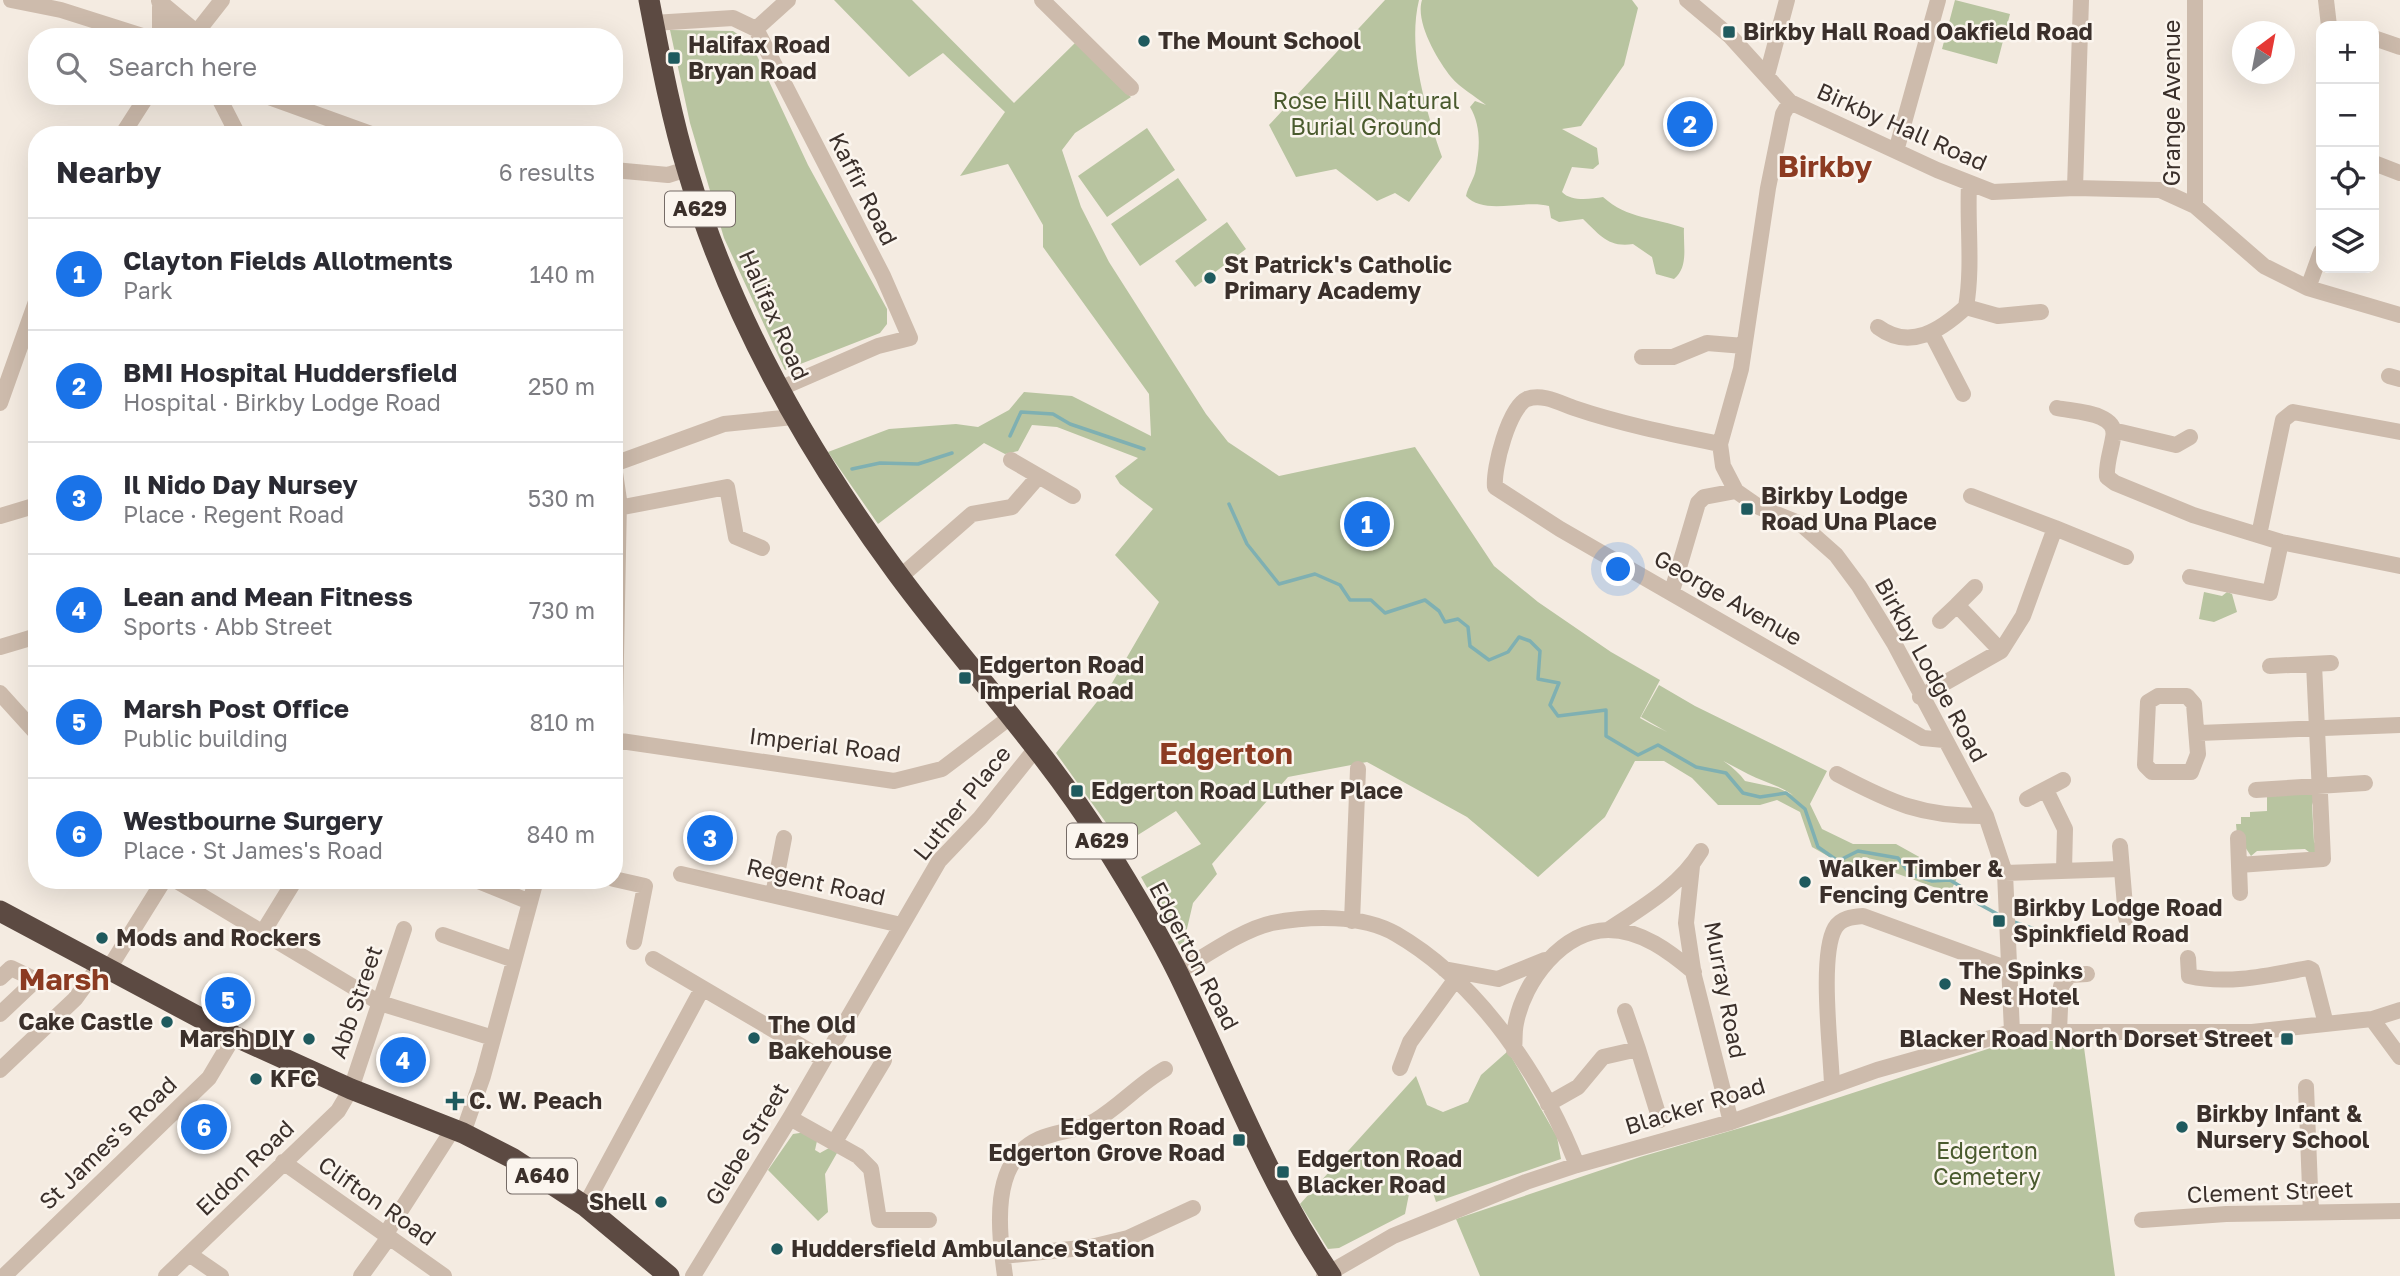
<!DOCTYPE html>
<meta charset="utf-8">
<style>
:root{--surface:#fff;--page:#f7f7f7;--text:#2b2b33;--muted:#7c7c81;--line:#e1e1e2;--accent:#1a73e8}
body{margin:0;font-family:"Golos Text",sans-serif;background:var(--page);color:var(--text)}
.controls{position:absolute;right:21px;top:21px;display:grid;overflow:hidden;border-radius:14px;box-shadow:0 7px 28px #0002}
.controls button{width:63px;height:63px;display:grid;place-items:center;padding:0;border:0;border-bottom:2px solid var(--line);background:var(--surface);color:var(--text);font:35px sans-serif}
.compass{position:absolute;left:2232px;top:21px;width:63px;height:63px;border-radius:50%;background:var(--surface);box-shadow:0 7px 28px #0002;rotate:32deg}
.you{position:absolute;left:1619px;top:570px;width:24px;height:24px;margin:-18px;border:5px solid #fff;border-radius:50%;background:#1a73e8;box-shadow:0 0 0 10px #1a73e833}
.badge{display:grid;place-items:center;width:46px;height:46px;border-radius:50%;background:var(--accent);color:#fff;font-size:23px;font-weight:700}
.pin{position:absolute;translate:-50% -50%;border:4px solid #fff;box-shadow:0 2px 7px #0006}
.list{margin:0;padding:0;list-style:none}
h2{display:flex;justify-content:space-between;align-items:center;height:91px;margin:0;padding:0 28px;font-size:30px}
h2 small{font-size:23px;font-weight:400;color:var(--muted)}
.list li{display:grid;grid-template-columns:46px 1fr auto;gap:21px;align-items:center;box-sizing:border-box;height:112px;padding:0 28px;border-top:2px solid var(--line)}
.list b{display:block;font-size:26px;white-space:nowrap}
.list p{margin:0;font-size:23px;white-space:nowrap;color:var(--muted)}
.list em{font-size:23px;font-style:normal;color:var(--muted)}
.icon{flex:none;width:38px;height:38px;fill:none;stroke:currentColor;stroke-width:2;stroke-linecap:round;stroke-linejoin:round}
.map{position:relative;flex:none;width:2400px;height:1276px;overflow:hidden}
.search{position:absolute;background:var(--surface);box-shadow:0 7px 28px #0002;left:28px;top:28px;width:595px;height:77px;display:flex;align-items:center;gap:18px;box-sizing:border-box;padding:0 24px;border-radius:28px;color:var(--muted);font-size:26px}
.panel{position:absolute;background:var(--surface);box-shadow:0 7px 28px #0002;left:28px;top:126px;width:595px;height:763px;border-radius:28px}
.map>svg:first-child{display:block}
.green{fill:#b8c4a0}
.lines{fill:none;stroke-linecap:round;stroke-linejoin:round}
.stream{stroke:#7fb0b2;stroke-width:3.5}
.minor{stroke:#cdbbac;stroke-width:16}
.highway{stroke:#5c4a42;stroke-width:21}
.poi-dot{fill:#1f5a5e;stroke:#fbf5ee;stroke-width:2.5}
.labels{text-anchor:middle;stroke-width:5;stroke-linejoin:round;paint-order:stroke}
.shield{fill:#fbf5ee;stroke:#756b66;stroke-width:2}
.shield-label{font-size:21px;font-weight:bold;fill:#3b302b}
.poi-label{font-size:23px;font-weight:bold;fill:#3b302b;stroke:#fbf5ee;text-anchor:start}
.park-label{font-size:23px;fill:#4a5a2e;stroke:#fbf5ee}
.street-label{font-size:23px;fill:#3b302b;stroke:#fbf5ee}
.district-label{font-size:30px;font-weight:bold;fill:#8c3b22;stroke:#fbf5ee}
</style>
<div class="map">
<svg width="2400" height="1276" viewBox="0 0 2400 1276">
<rect width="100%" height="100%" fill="#f4ebe1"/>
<path class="green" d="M834 0H912L1014 103 1075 43 1131 97 1075 133 1062 150 1081 207 1109 262 1206 414 1228 442 1279 476 1415 447 1494 566 1538 602 1611 652 1660 680 1640 718C1672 737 1724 752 1745 781L1778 788 1793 795C1779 785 1763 782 1748 774 1713 755 1676 738 1641 717L1659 685 1695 706 1827 771 1810 804 1822 829 1853 844H1896L1957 878 1950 893 1890 871V863L1863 857 1854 871 1812 847 1800 812 1777 800 1760 805H1718L1692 778 1664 761H1635L1605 817 1538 877 1467 817 1367 762 1288 777 1212 864 1217 874 1193 903 1182 950 1141 877 1201 844 1176 811 1122 845 1056 753 1112 683 1159 602 1115 555 1153 509 1120 484 1115 476 1138 458 1057 427 1032 425 1018 451 1005 454 984 443 878 524 828 452 889 429 956 424 978 427 1009 410 1024 392 1072 396 1151 436 1149 394 1043 247V225L1008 164 960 176 1005 112 943 53 909 77Z
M1385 0H1419C1407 50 1426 110 1442 157L1409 202 1395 193 1377 201 1336 169 1296 177 1269 125Z
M1422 0H1632L1638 8 1624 65 1581 126 1562 129 1597 148 1599 164 1593 169 1572 167 1562 192C1571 202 1591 199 1603 197 1627 219 1656 218 1684 228 1683 246 1689 267 1674 279L1656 274 1652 257 1633 244C1608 248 1599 234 1583 219L1559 222 1551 218 1549 206C1524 199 1484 216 1466 196 1468 186 1475 178 1476 168 1480 148 1481 125 1470 107L1475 101 1486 105C1475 96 1460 88 1451 77 1437 59 1415 22 1422 0Z
M1955 0 2010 14 1997 64 1942 49Z
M670 30 733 31 751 43 808 165 887 309V324L880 333 785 370 724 238 690 123Z
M1147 128 1175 170 1107 217 1078 176Z
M1178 178 1207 220 1140 266 1111 224Z
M1227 222 1246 249 1195 287 1175 261Z
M2204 592 2222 596 2227 592 2232 594 2237 612 2214 622 2199 619Z
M2311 793 2315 797 2312 805 2314 842 2319 847 2313 855 2305 849 2257 851 2251 856 2237 835 2236 824H2241V817H2250V812L2267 811V795Z
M2083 1040 2115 1276H1480L1456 1219 1640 1157 1782 1116 2009 1042Z
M1508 1051 1557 1137 1561 1159 1436 1202 1429 1180 1410 1189 1405 1214 1339 1248 1328 1249 1300 1204 1416 1076 1427 1105 1443 1112 1468 1102 1481 1075Z
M806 1132 817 1141 815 1150 820 1153 829 1148 837 1153 825 1174 828 1212 818 1221 768 1170 793 1134Z"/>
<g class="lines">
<path class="stream" d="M1010 436 1021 412 1053 414 1070 424 1144 449
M852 469 880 463 918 464 952 453
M1229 504 1247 544 1279 584 1315 574 1340 585 1350 600H1371L1385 613 1425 600 1439 611 1445 622 1458 619 1468 627 1470 646 1489 660 1508 652 1519 637 1530 641 1540 651 1538 679 1559 683 1550 705 1558 716 1606 710V736L1638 755 1658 745 1696 767 1726 773 1743 793 1760 797 1786 793 1805 809 1818 847 1838 861 1858 851 1898 858 1910 874 1932 881 1950 880 1963 888 1979 904 2001 916
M2011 921 2058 937"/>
<path class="minor" d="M11 0 61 10 146 37
M1042 0 1131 88
M1687 0 1731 37 1790 102 1937 170 1993 192 2075 188 2160 190 2195 206 2264 266 2308 288 2400 315
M2195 0V206
M2326 0 2329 26
M159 1 196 32
M160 7V37
M163 8 178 37
M653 23 733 18 756 29 883 276 910 338 878 346 779 389
M756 29 788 0
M193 37 222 0
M2374 38 2400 47
M1767 75 1787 0
M218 96 238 135
M266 96 374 135
M1790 102 1783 114 1768 188 1741 369 1720 444 1723 466 1736 491 1759 507 1801 524 1836 555 1859 586 1894 643 1986 816 2005 873 2012 1032
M122 135 147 96
M1896 151 1938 0
M2374 163 2400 173
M614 170 668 175 687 169
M2075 188 2081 0
M2308 288 2321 252
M1966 307 1998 316 2041 312
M1878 327C1910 351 1941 330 1966 307 1973 266 1967 225 1969 184
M1932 334 1963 394
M1642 357H1673L1707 343 1744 346
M2389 376 2400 379
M0 403 37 299
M2057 408C2075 412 2119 412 2113 438 2111 451 2106 464 2107 477L2115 483 2193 515 2281 542 2400 566
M2115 433 2121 432 2176 445 2190 437
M1720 444C1671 434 1621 424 1574 408 1560 403 1542 393 1527 399 1509 407 1493 468 1495 487L1560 529 1923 738 1944 740
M1011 460 1073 496
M614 464 724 424 793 417
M614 466 619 500 614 759
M618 508 727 487 736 537 762 548
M0 516 37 505
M2055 528 2126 557
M2259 535 2283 420 2293 412 2400 432
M900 577 972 514 1012 507 1038 477
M2190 577 2270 593 2281 542
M1975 587 1957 605 2001 651
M1672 591 1698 503 1704 497 1736 491
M1940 621 1957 605
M0 647 37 636
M2270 666 2331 663
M0 693 37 734
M2158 696H2187L2194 704 2198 754 2191 772H2152L2145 765 2148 702Z
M1920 697 2001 651 2023 616 2055 528 1971 496
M2199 733 2400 725
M614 740 894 781 942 769 1013 715
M1837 774C1892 803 1922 817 1986 816
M2046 790 2065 829 2064 870
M2256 790 2365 783
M2027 799 2063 780
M2238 838 2240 893
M2120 846 2126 918
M2239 865 2323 859 2314 664
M1692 866 1686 923 1694 976 1731 1122
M2005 873 2120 869
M681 874 901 925
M614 879 645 886 634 942
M175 880 380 1003 493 1038
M476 880 530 902
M773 895 784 838
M1352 921 1358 769
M1608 930C1641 908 1680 886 1701 851
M263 932 295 880
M443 935 514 960
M2188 958 2189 976C2228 985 2270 975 2308 968L2312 970 2326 1024
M653 959 823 1059
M1444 969 1498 979 1545 960
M108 970 164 880
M1178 972C1204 957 1243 929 1272 923 1310 916 1361 914 1396 934 1479 982 1543 1078 1577 1165
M0 978 11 968 36 980 0 1014
M1625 1011 1638 1049
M2372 1019 2400 1057
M2059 1031 2061 986 2070 975 2087 974
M1514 1050C1515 1041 1514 1031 1516 1023 1524 981 1562 931 1608 930 1642 930 1670 952 1694 972
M1400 1068 1410 1042 1455 980
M0 1070 75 999 99 966
M1832 1085C1831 1050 1819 956 1835 928 1841 918 1852 917 1863 916L2011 970
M2306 1087 2311 1213
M1548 1104 1578 1087 1603 1057 1638 1049 1660 1120
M790 1118 858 1156 871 1169 879 1220H929
M463 1133 483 1076 536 880
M834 1143 884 1060
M283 1162 444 1276
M585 1206 702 989
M2142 1220 2226 1214 2400 1211
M385 1235 453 1129
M189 1254 221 1276
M1002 1256 1091 1247 1128 1238 1193 1208
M4 1276 209 1078 234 1036
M166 1276 338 1111 351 1089 404 929
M361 1276 389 1237
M693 1276 790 1118 939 861 980 818 1037 747
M1005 1276C999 1232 989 1162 1039 1139 1057 1131 1078 1131 1095 1121 1120 1106 1140 1083 1165 1069
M1324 1276 1393 1236 1526 1182 1577 1165 1731 1122 1877 1070 2012 1032H2252L2372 1019 2400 1010"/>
<path class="highway" d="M649 0C660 57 671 116 688 172 731 317 808 452 897 573 964 664 1042 746 1102 841 1129 884 1157 930 1179 975 1228 1076 1268 1183 1331 1276
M0 911 234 1036 351 1089 463 1133 512 1158 585 1206 669 1276"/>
</g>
<g class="poi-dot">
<rect x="1722" y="25" width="14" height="14" rx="3.5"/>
<circle cx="1144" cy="41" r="7"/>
<rect x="667" y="51" width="14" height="14" rx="3.5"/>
<circle cx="1210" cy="278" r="7"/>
<rect x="1740" y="502" width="14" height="14" rx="3.5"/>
<rect x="958" y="671" width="14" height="14" rx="3.5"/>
<rect x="1070" y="784" width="14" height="14" rx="3.5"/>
<circle cx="1805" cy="882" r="7"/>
<rect x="1992" y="914" width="14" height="14" rx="3.5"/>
<circle cx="102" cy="938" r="7"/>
<circle cx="1945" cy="984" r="7"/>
<circle cx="167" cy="1022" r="7"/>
<circle cx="754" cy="1038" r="7"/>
<circle cx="309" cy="1039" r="7"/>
<rect x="2280" y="1032" width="14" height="14" rx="3.5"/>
<circle cx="256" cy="1079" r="7"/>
<path d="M451.5 1090.5h7v7h7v7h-7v7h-7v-7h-7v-7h7z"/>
<circle cx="2182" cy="1127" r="7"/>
<rect x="1232" y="1133" width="14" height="14" rx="3.5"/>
<rect x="1276" y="1165" width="14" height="14" rx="3.5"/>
<circle cx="661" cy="1202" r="7"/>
<circle cx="777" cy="1249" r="7"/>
</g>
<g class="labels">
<g class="shield">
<rect x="665" y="191.5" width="70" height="35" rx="5"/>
<rect x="1067" y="823.5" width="70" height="35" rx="5"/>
<rect x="507" y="1158.5" width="70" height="35" rx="5"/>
</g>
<g class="shield-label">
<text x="700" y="216">A629</text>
<text x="1102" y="848">A629</text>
<text x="542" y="1183">A640</text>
</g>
<g class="poi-label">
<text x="1743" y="40">Birkby Hall Road Oakfield Road</text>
<text x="1158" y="49">The Mount School</text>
<text x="688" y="53">Halifax Road<tspan x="688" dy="26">Bryan Road</tspan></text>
<text x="1224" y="273">St Patrick's Catholic<tspan x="1224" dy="26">Primary Academy</tspan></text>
<text x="1761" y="504">Birkby Lodge<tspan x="1761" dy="26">Road Una Place</tspan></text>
<text x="979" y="673">Edgerton Road<tspan x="979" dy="26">Imperial Road</tspan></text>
<text x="1091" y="799">Edgerton Road Luther Place</text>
<text x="1819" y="877">Walker Timber &amp;<tspan x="1819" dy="26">Fencing Centre</tspan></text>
<text x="2013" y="916">Birkby Lodge Road<tspan x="2013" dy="26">Spinkfield Road</tspan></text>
<text x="116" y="946">Mods and Rockers</text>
<text x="1959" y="979">The Spinks<tspan x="1959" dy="26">Nest Hotel</tspan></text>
<text x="153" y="1030" text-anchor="end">Cake Castle</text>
<text x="768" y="1033">The Old<tspan x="768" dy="26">Bakehouse</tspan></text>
<text x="295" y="1047" text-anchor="end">Marsh DIY</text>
<text x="2273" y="1047" text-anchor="end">Blacker Road North Dorset Street</text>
<text x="270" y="1087">KFC</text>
<text x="469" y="1109">C. W. Peach</text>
<text x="2196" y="1122">Birkby Infant &amp;<tspan x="2196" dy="26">Nursery School</tspan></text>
<text x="1225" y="1135" text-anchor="end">Edgerton Road<tspan x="1225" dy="26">Edgerton Grove Road</tspan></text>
<text x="1297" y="1167">Edgerton Road<tspan x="1297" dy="26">Blacker Road</tspan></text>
<text x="647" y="1210" text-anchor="end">Shell</text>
<text x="791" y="1257">Huddersfield Ambulance Station</text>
</g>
<g class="park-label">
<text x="1366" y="109">Rose Hill Natural<tspan x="1366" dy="26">Burial Ground</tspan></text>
<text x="1987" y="1159">Edgerton<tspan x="1987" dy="26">Cemetery</tspan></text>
</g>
<g class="street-label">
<text transform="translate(2172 103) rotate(-90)" y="8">Grange Avenue</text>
<text transform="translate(1902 127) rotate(24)" y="8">Birkby Hall Road</text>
<text transform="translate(863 189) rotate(63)" y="8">Kaffir Road</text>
<text transform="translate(774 315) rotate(66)" y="8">Halifax Road</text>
<text transform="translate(1728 598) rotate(30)" y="8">George Avenue</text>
<text transform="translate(1931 670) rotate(61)" y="8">Birkby Lodge Road</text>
<text transform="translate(825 745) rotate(7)" y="8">Imperial Road</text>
<text transform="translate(962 803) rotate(-51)" y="8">Luther Place</text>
<text transform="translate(816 882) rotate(13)" y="8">Regent Road</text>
<text transform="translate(1194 956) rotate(62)" y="8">Edgerton Road</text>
<text transform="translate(1725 990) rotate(79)" y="8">Murray Road</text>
<text transform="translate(356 1002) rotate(-71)" y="8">Abb Street</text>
<text transform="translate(1695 1106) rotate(-17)" y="8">Blacker Road</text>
<text transform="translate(108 1143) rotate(-44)" y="8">St James's Road</text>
<text transform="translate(747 1144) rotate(-59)" y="8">Glebe Street</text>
<text transform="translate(245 1168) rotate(-44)" y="8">Eldon Road</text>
<text transform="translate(2270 1192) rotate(-2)" y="8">Clement Street</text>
<text transform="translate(377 1201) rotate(35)" y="8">Clifton Road</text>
</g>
<g class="district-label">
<text x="1825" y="177">Birkby</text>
<text x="1226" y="764">Edgerton</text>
<text x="64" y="990">Marsh</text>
</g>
</g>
</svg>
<div class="controls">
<button>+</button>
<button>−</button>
<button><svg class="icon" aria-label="locate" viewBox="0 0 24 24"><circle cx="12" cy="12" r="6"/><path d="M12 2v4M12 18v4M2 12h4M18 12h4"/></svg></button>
<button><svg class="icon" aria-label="layers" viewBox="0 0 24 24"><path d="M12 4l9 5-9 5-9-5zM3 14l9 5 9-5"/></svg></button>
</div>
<svg class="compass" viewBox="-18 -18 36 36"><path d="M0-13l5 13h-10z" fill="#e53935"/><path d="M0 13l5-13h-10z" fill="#7c7c81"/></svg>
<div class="you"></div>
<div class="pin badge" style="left:1367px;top:524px">1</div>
<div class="pin badge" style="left:1690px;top:124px">2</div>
<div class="pin badge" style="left:710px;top:838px">3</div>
<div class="pin badge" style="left:403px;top:1060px">4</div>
<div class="pin badge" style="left:228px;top:1000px">5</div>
<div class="pin badge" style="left:204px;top:1127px">6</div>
<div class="search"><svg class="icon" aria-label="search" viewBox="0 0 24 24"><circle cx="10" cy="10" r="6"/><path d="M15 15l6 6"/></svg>Search here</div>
<section class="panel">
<h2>Nearby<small>6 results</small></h2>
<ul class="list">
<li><span class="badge">1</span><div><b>Clayton Fields Allotments</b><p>Park</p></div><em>140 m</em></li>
<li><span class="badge">2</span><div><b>BMI Hospital Huddersfield</b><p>Hospital · Birkby Lodge Road</p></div><em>250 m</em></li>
<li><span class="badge">3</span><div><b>Il Nido Day Nursey</b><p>Place · Regent Road</p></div><em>530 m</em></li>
<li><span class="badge">4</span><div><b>Lean and Mean Fitness</b><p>Sports · Abb Street</p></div><em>730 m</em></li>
<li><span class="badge">5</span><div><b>Marsh Post Office</b><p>Public building</p></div><em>810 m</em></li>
<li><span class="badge">6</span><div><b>Westbourne Surgery</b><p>Place · St James's Road</p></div><em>840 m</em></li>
</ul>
</section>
</div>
